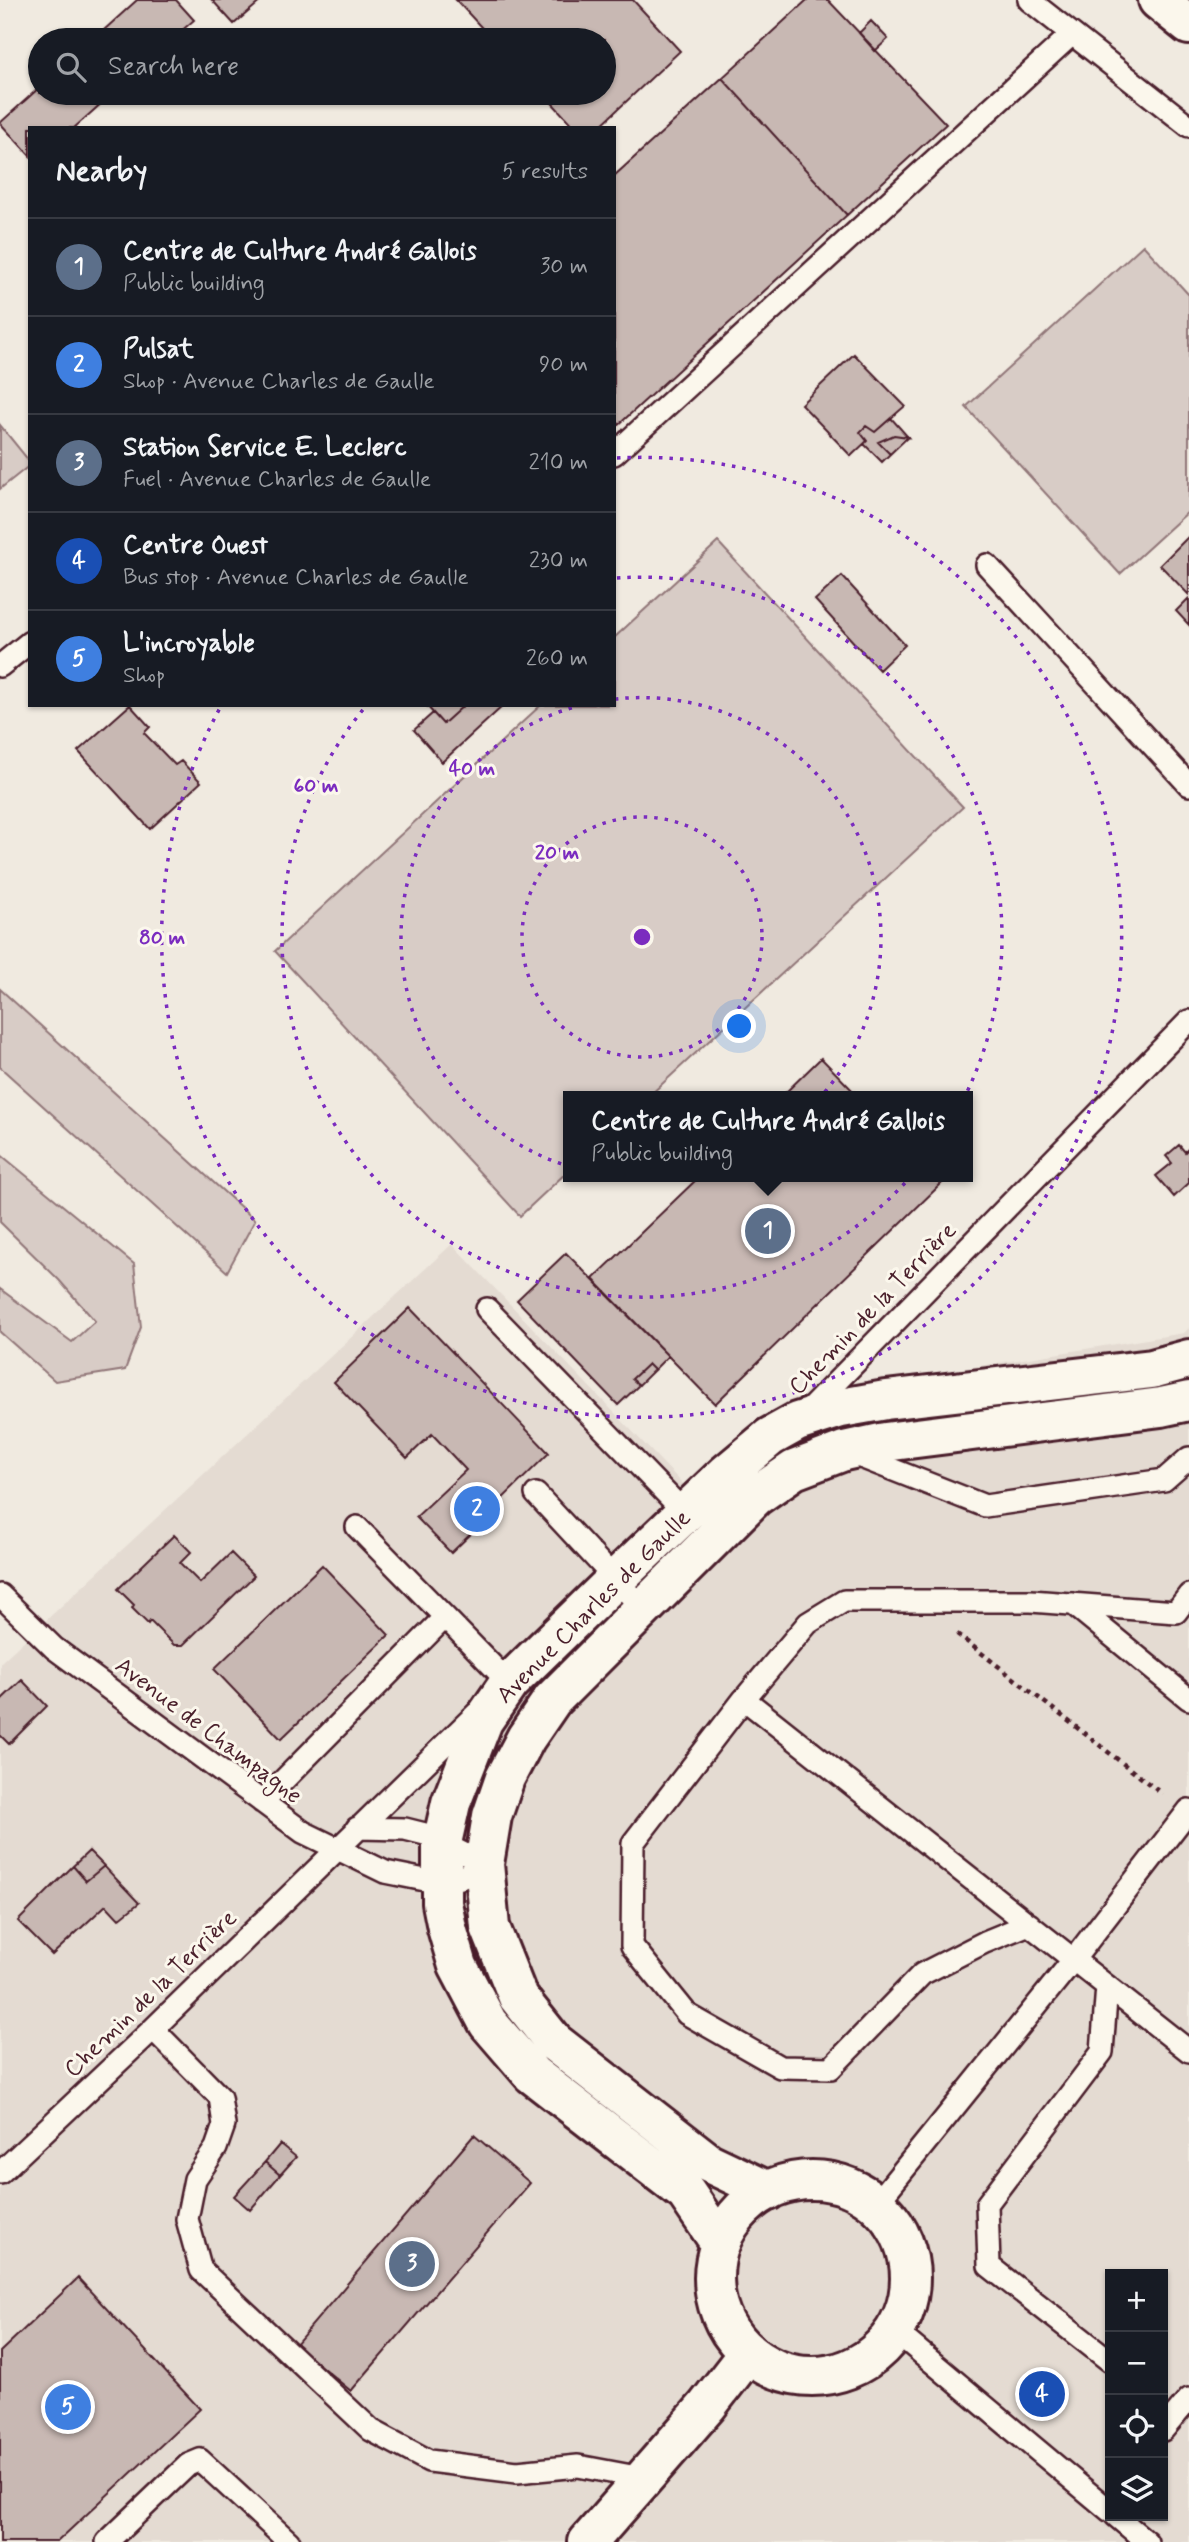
<!DOCTYPE html>
<meta charset="utf-8">
<style>
:root{--surface:#171b24;--page:#20242c;--text:#f1f3f6;--muted:#9ea1a6;--line:#363941;--accent:#2563eb}
body{margin:0;font-family:Mynerve,sans-serif;background:var(--page);color:var(--text)}
.controls{position:absolute;right:21px;bottom:21px;display:grid;overflow:hidden;border-radius:0px;box-shadow:0 2px 5px #0004}
.controls button{width:63px;height:63px;display:grid;place-items:center;padding:0;border:0;border-bottom:2px solid var(--line);background:var(--surface);color:var(--text);font:35px sans-serif}
.you{position:absolute;left:740px;top:1027px;width:24px;height:24px;margin:-18px;border:5px solid #fff;border-radius:50%;background:#1a73e8;box-shadow:0 0 0 10px #1a73e833}
.badge{display:grid;place-items:center;width:46px;height:46px;border-radius:50%;background:var(--accent);color:#fff;font-size:23px;font-weight:700}
.pin{position:absolute;translate:-50% -50%;border:4px solid #fff;box-shadow:0 2px 7px #0006}
.popup{position:absolute;left:563px;top:1091px;width:410px;height:91px;box-sizing:border-box;display:grid;place-content:center;border-radius:0px;background:var(--surface);filter:drop-shadow(0 2px 5px #0005);font-size:23px;white-space:nowrap;color:var(--muted)}
.popup b{font-size:26px;color:var(--text)}
.popup::after{content:'';position:absolute;left:50%;top:100%;margin-left:-14px;border:14px solid transparent;border-top-color:var(--surface)}
.list{margin:0;padding:0;list-style:none}
h2{display:flex;justify-content:space-between;align-items:center;height:91px;margin:0;padding:0 28px;font-size:30px}
h2 small{font-size:23px;font-weight:400;color:var(--muted)}
.list li{display:grid;grid-template-columns:46px 1fr auto;gap:21px;align-items:center;box-sizing:border-box;height:98px;padding:0 28px;border-top:2px solid var(--line)}
.list b{display:block;font-size:26px;white-space:nowrap}
.list p{margin:0;font-size:23px;white-space:nowrap;color:var(--muted)}
.list em{font-size:23px;font-style:normal;color:var(--muted)}
.icon{flex:none;width:38px;height:38px;fill:none;stroke:currentColor;stroke-width:2;stroke-linecap:round;stroke-linejoin:round}
.map{position:relative;flex:none;width:1189px;height:2542px;overflow:hidden}
.search{position:absolute;background:var(--surface);box-shadow:0 2px 5px #0004;left:28px;top:28px;width:588px;height:77px;display:flex;align-items:center;gap:18px;box-sizing:border-box;padding:0 24px;border-radius:38px;color:var(--muted);font-size:26px}
.panel{position:absolute;background:var(--surface);box-shadow:0 2px 5px #0004;left:28px;top:126px;width:588px;height:581px;border-radius:0px}
.map>svg:first-child{display:block}
.built{fill:#e4dbd2;fill-rule:evenodd}
.green{fill:#d8ccc6;stroke:#917678;stroke-width:2}
.building{fill:#c8b8b3;stroke:#4a1f2b;stroke-width:2}
.lines{fill:none;stroke-linecap:round;stroke-linejoin:round}
.lane-casing{stroke:#4a1f2b;stroke-width:26}
.street-casing{stroke:#4a1f2b;stroke-width:44}
.secondary-casing{stroke:#4a1f2b;stroke-width:44}
.path{stroke:#4a1f2b;stroke-width:4.5;stroke-dasharray:5 5;stroke-linecap:butt}
.lane{stroke:#fbf7ec;stroke-width:21}
.street{stroke:#fbf7ec;stroke-width:38}
.secondary{stroke:#fbf7ec;stroke-width:38}
.ring{fill:none;stroke:#7b2cbf;stroke-width:3.5;stroke-dasharray:3.5 7}
.labels{text-anchor:middle;stroke-width:6;stroke-linejoin:round;paint-order:stroke}
.street-label{font-size:24px;fill:#4a1f2b;stroke:#fbf7ec}
.centre{fill:#7b2cbf;stroke:#fbf7ec;stroke-width:3.5}
.ring-label{font-size:21px;text-anchor:middle;font-weight:bold;fill:#7b2cbf;stroke:#fbf7ec;stroke-width:6;stroke-linejoin:round;paint-order:stroke}
</style>
<div class="map">
<svg width="1189" height="2542" viewBox="0 0 1189 2542">
<rect width="100%" height="100%" fill="#f0eae0"/>
<filter id="ink" filterUnits="userSpaceOnUse"><feTurbulence type="fractalNoise" baseFrequency=".0143" numOctaves="2"/><feDisplacementMap in="SourceGraphic" scale="14" xChannelSelector="R" yChannelSelector="G"/><feConvolveMatrix kernelMatrix="1 2 1 2 8 2 1 2 1" color-interpolation-filters="sRGB"/></filter>
<g filter="url(#ink)">
<path class="built" d="M452 1244 683 1484 813 1393 1184 1333 1189 1328V2542H0V1663ZM1110 2274H1163V2516H1110Z"/>
<path class="green" d="M1143 245 1189 295V511L1120 574 966 407Z
M0 425 30 462V465L0 489Z
M718 542 963 807 649 1096H568V1171L520 1216 275 951 541 705H614V638Z
M0 989 255 1220 227 1272 0 1067Z
M0 1154 134 1264 141 1327 125 1370 55 1381 0 1332V1289L72 1342 95 1321 59 1280 0 1222Z"/>
<path class="building" d="M137 0H176L194 20 171 40H93Z
M212 0H262L234 24Z
M456 0H633L680 51 598 128H575L543 93H604V40H493Z
M807 0H828L946 124 847 215 722 78Z
M871 21 888 39 875 51 859 33Z
M722 78 847 215 614 429V176Z
M40 87V93H113L74 128H30V156L0 123Z
M854 354 905 406 875 432 866 426 860 432 867 441 851 456 801 404Z
M891 418 908 437 894 435 878 442 890 454 882 462 864 444 867 441 860 432 866 426 875 432Z
M894 435 908 437 890 454 878 442Z
M1189 536V595L1160 565Z
M842 576 905 645 879 670 815 600Z
M1189 598V625L1176 611Z
M130 705 150 727 144 733 175 765 181 761 201 782 150 829 78 751Z
M426 705H464L443 724Z
M464 705H504L442 762 414 730 433 713 443 724Z
M821 1058 858 1096H782Z
M1179 1145 1185 1152 1189 1148V1183L1174 1197 1156 1176 1172 1163 1166 1156Z
M699 1177H937L943 1182 715 1404 593 1279Z
M566 1253 668 1356 654 1370 648 1364 632 1379 639 1385 618 1405 517 1300Z
M410 1308 549 1453 498 1503 501 1505 451 1553 416 1517 466 1470 432 1434 407 1458 334 1382Z
M648 1364 654 1370 639 1385 632 1379Z
M174 1535 191 1552 180 1563 200 1583 231 1553 254 1576 183 1645H174L150 1621 148 1624 132 1608 134 1605 118 1589Z
M322 1565 389 1635 281 1739 214 1669Z
M22 1680 47 1706 9 1744 0 1735V1701Z
M89 1851 104 1866 86 1881 73 1866Z
M73 1866 86 1881 104 1866 139 1903 119 1919 106 1905 52 1955 18 1921Z
M474 2135 530 2183 351 2391 295 2345Z
M280 2144 296 2157 280 2175 265 2162Z
M265 2162 280 2175 250 2210 234 2196Z
M78 2278 200 2409 57 2542H0V2352Z"/>
<g class="lines">
<g class="lane-casing">
<path id="lane" d="M1029 0 1189 126
M614 454 1071 35
M987 565 1189 785
M0 666 30 642
M487 1309 691 1519
M806 1413 1189 1021
M853 1454 985 1506 1164 1480 1189 1458
M536 1494 643 1609
M0 1595 54 1648 303 1832 385 1872 440 1883 461 1878 484 1864
M1073 1604 1189 1699
M445 1617 509 1683 503 1689
M744 1699 1189 2051
M262 1802 445 1617 357 1527
M357 1828 405 1829 425 1834 484 1864
M1029 1924 985 1942 922 1974 831 2068 780 2067 687 2014 632 1946 633 1843 744 1699 808 1623 844 1601H1031L1176 1612 1189 1595
M1107 1986 1102 2052 987 2204 989 2266 1110 2361
M153 2029 220 2097 224 2125 216 2148 195 2179 187 2219 201 2270 371 2430 429 2461 517 2472 578 2466 642 2478
M0 2173 153 2029 477 1713
M876 2204 1074 1959 1189 1810
M895 2331 1110 2511
M1163 2430 1189 2399
M1116 2516 1147 2542
M107 2542 188 2465 200 2460 289 2542"/>
</g>
<g class="street-casing">
<path id="street" d="M714 2278a98 98 0 1 1 196 0a98 98 0 1 1-196 0Z
M768 2191 709 2163 554 2042 518 1997 490 1927 484 1864 492 1816 505 1778 526 1738 552 1700 755 1497 794 1470 844 1451 885 1442 1161 1407 1189 1401
M720 2243 686 2193 532 2074 488 2023 458 1966 447 1928 442 1903V1843L451 1803 483 1721 509 1683 616 1579 727 1473 770 1437 797 1422 841 1408 886 1400 1152 1369 1189 1359
M588 2542 707 2406 748 2353"/>
</g>
<g class="secondary-casing">
<path id="secondary" d="M1158 0 1189 25"/>
</g>
<path class="path" d="M957 1634 1162 1794"/>
<use href="#lane" class="lane"/>
<use href="#street" class="street"/>
<use href="#secondary" class="secondary"/>
</g>
</g>
<g class="ring">
<circle cx="642" cy="937" r="120"/>
<path d="M615 699A240 240 0 1 1 578 706"/>
<path d="M617 578A360 360 0 1 1 366 706"/>
<path d="M617 458A480 480 0 1 1 220 708"/>
</g>
<g class="labels">
<g class="street-label">
<text transform="translate(872 1308) rotate(-46)" y="8">Chemin de la Terrière</text>
<text transform="translate(593 1606) rotate(-45)" y="8">Avenue Charles de Gaulle</text>
<text transform="translate(209 1730) rotate(37)" y="8">Avenue de Champagne</text>
<text transform="translate(150 1993) rotate(-44)" y="8">Chemin de la Terrière</text>
</g>
</g>
<circle cx="642" cy="937" r="10" class="centre"/>
<g class="ring-label">
<text x="472" y="775">40 m</text>
<text x="316" y="792">60 m</text>
<text x="557" y="859">20 m</text>
<text x="162" y="944">80 m</text>
</g>
</svg>
<div class="controls">
<button>+</button>
<button>−</button>
<button><svg class="icon" aria-label="locate" viewBox="0 0 24 24"><circle cx="12" cy="12" r="6"/><path d="M12 2v4M12 18v4M2 12h4M18 12h4"/></svg></button>
<button><svg class="icon" aria-label="layers" viewBox="0 0 24 24"><path d="M12 4l9 5-9 5-9-5zM3 14l9 5 9-5"/></svg></button>
</div>
<div class="you"></div>
<div class="pin badge" style="left:768px;top:1231px;background:#5c6f8a">1</div>
<div class="popup"><b>Centre de Culture André Gallois</b>Public building</div>
<div class="pin badge" style="left:477px;top:1509px;background:#3f7fe0">2</div>
<div class="pin badge" style="left:412px;top:2264px;background:#5c6f8a">3</div>
<div class="pin badge" style="left:1042px;top:2394px;background:#1a4fb4">4</div>
<div class="pin badge" style="left:68px;top:2407px;background:#3f7fe0">5</div>
<div class="search"><svg class="icon" aria-label="search" viewBox="0 0 24 24"><circle cx="10" cy="10" r="6"/><path d="M15 15l6 6"/></svg>Search here</div>
<section class="panel">
<h2>Nearby<small>5 results</small></h2>
<ul class="list">
<li><span class="badge" style="background:#5c6f8a">1</span><div><b>Centre de Culture André Gallois</b><p>Public building</p></div><em>30 m</em></li>
<li><span class="badge" style="background:#3f7fe0">2</span><div><b>Pulsat</b><p>Shop · Avenue Charles de Gaulle</p></div><em>90 m</em></li>
<li><span class="badge" style="background:#5c6f8a">3</span><div><b>Station Service E. Leclerc</b><p>Fuel · Avenue Charles de Gaulle</p></div><em>210 m</em></li>
<li><span class="badge" style="background:#1a4fb4">4</span><div><b>Centre Ouest</b><p>Bus stop · Avenue Charles de Gaulle</p></div><em>230 m</em></li>
<li><span class="badge" style="background:#3f7fe0">5</span><div><b>L'incroyable</b><p>Shop</p></div><em>260 m</em></li>
</ul>
</section>
</div>
